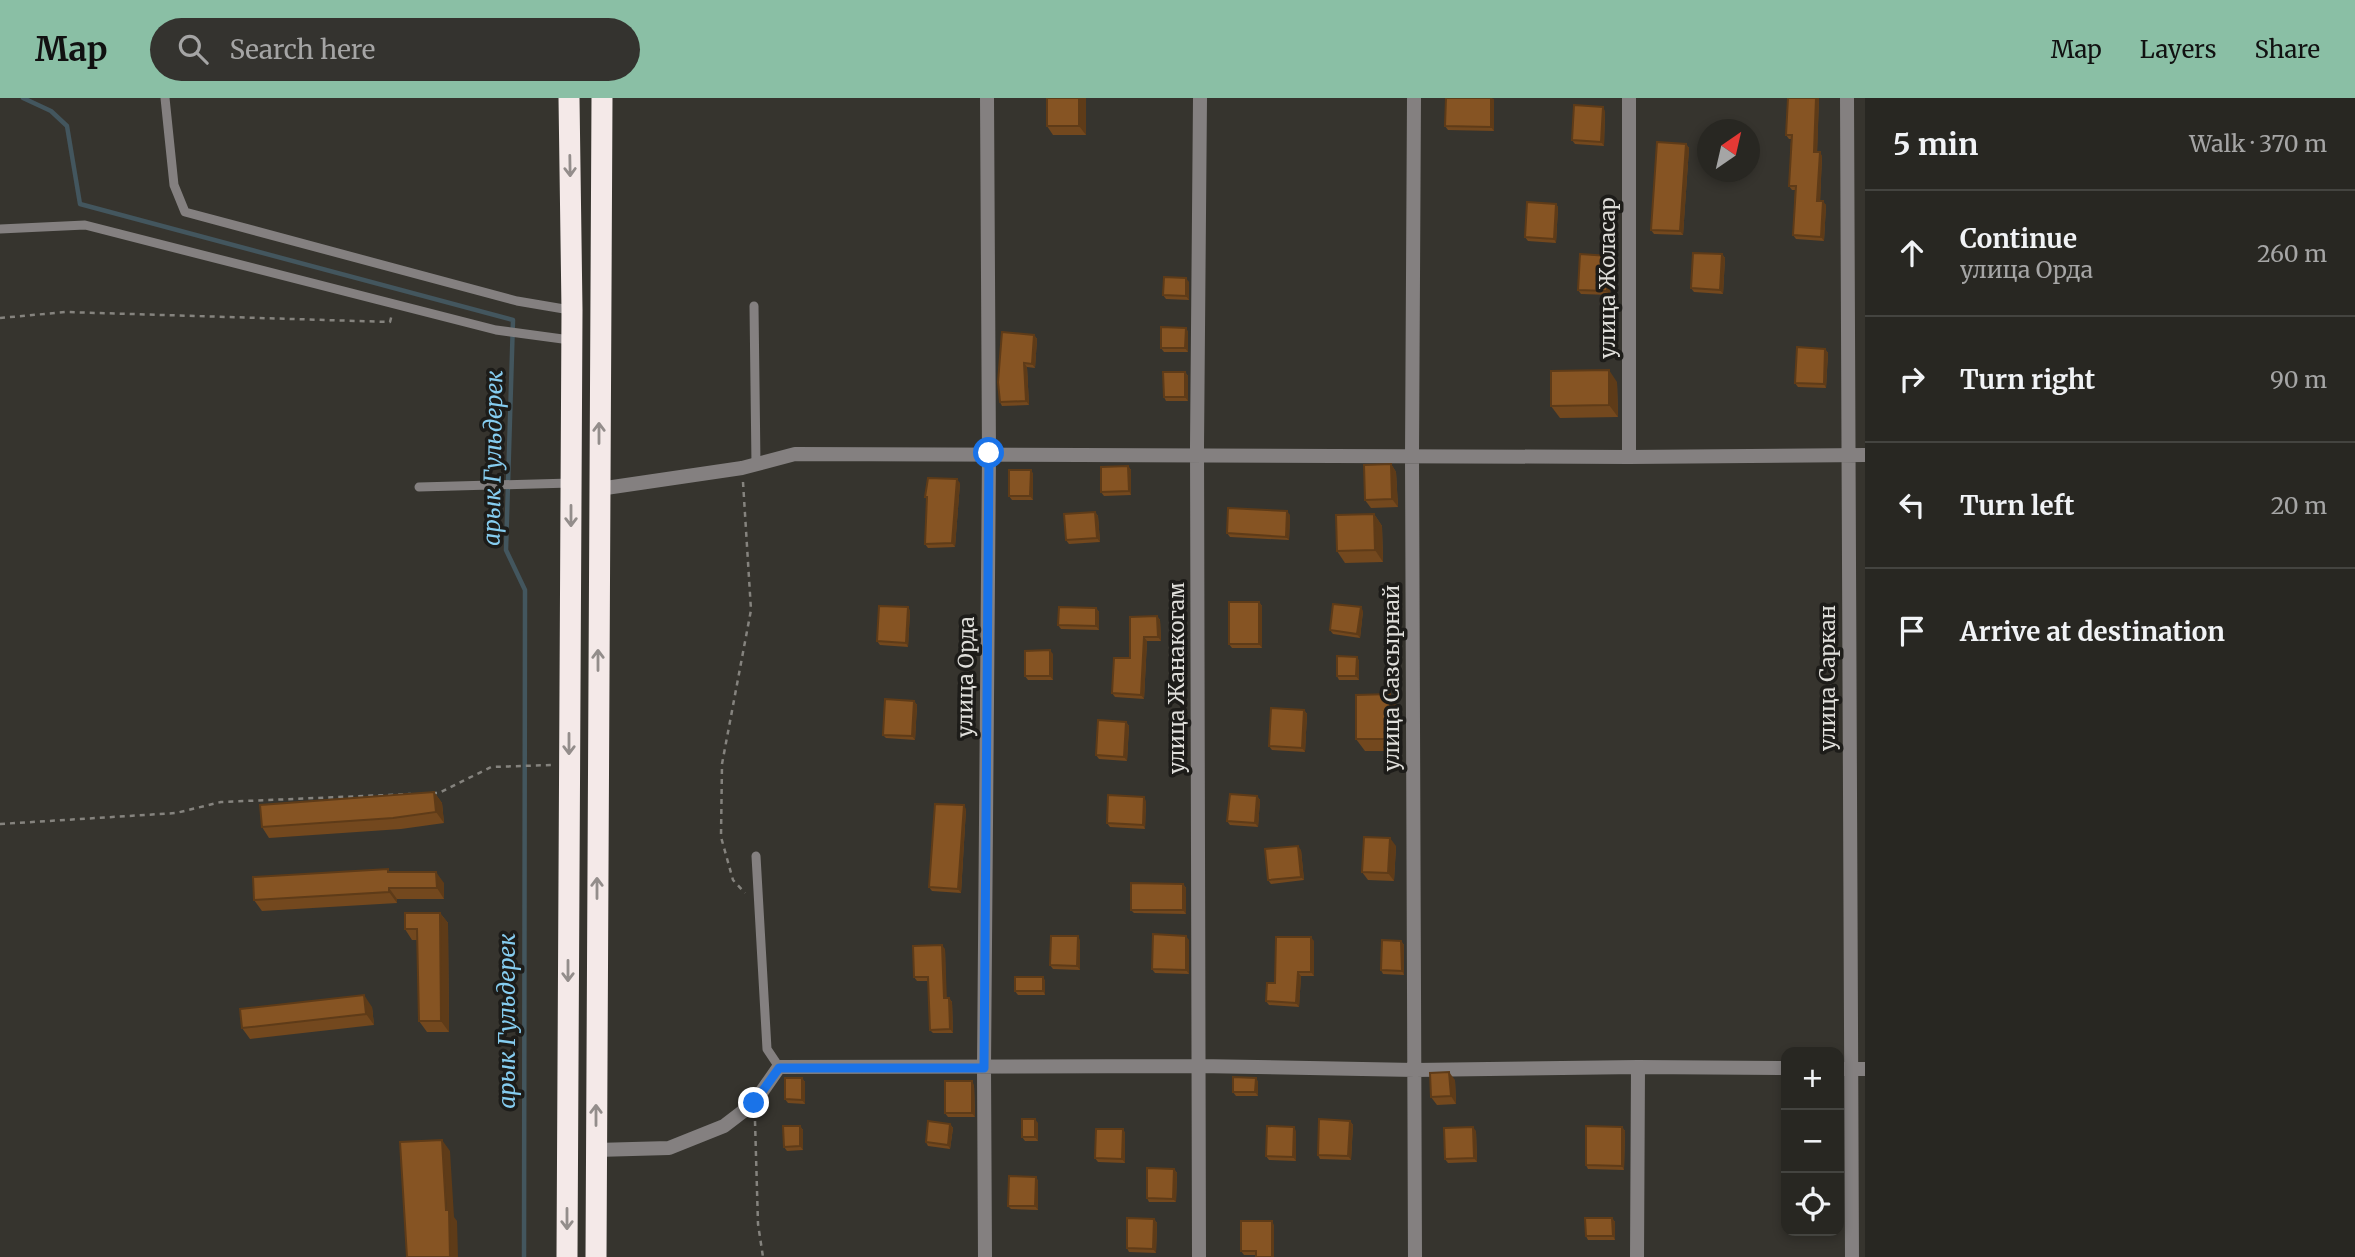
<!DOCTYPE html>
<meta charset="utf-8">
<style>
:root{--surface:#282722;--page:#34332f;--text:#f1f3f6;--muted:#a5a5a5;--line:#444440;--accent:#8abfa5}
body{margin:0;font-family:Merriweather,serif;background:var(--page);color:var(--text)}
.controls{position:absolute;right:21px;bottom:21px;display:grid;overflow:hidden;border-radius:14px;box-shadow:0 4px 10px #0003}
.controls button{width:63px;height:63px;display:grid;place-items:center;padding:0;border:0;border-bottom:2px solid var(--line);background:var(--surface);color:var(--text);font:35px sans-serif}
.compass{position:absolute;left:1697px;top:21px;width:63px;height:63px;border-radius:50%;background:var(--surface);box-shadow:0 4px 10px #0003;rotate:34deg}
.stop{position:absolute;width:21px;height:21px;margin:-16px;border:5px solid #1a73e8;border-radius:50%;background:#fff}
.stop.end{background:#1a73e8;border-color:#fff;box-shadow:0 2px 7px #0008}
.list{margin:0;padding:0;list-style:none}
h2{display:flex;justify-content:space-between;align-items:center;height:91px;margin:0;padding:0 28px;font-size:30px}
h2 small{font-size:23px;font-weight:400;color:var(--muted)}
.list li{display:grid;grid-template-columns:46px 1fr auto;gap:21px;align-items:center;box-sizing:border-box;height:126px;padding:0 28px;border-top:2px solid var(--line)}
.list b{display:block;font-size:26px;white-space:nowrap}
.list p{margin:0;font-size:23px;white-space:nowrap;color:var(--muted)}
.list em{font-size:23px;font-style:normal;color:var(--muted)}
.icon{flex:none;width:38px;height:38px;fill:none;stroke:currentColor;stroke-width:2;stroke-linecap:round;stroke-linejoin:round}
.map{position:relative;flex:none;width:1865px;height:1159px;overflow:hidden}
header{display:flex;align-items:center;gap:42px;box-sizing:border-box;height:98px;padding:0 35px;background:var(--accent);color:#111}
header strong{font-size:33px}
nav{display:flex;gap:38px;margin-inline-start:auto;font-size:24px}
.search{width:490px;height:63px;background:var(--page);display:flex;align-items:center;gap:18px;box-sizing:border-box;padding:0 24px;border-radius:38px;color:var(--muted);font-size:26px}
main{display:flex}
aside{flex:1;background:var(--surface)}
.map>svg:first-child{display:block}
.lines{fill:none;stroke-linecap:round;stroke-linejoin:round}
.stream{stroke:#43565e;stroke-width:4.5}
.path{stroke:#85837e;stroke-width:2.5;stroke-dasharray:5 5;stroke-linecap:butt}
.lane{stroke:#848080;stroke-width:9}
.street{stroke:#848080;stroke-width:14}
.highway{stroke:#f4e9e8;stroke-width:21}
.wall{fill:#73481e}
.shaded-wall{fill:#5e3b18}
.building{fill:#865423;stroke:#5e3b18;stroke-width:2}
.oneway{stroke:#938d8b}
.route{stroke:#1a73e8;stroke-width:9}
.labels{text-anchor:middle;stroke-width:7;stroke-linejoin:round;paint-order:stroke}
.street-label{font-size:21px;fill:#dfdeda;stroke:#1d1c19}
.water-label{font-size:23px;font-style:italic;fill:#86cdf0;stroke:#1d1c19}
</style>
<header>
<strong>Map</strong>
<div class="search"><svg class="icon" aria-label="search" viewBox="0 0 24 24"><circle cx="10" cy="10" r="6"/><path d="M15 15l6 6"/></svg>Search here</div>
<nav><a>Map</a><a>Layers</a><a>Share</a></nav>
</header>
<main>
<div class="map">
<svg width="1865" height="1159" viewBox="0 0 1865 1159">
<rect width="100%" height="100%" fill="#36342e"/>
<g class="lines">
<path class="stream" d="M23 0 51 13 67 28 80 106 513 222 506 452 525 492 524 1159"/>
<path class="path" d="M0 220 66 214 390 224 392 216
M743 384 751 512 722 666 721 739 733 782 745 795
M432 695H439L491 669 552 667
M0 726 176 715 221 704 411 696
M755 1023 758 1126 763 1159"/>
<path class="lane" d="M165 0 174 87 185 114 517 203 570 212
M0 131 85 127 496 232 570 242
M754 208 756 367
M419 389 571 385
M756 758 767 951 779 969"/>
<path class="street" d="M1414 0 1412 358 1415 1159
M1629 0V359
M1847 0 1852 1159
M599 391 742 370 795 356 1629 359 1865 357
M1839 971H1865
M596 1052 669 1050 724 1028 754 1005 779 969 1199 968 1415 972 1638 969 1786 970
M985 1159 984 970 989 357 987 0
M1199 1159 1197 348 1200 0
M1637 1159 1638 969"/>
<path class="highway" d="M567 1159 572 212 569 0
M596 1159 602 0"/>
</g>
<path class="wall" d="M1086 0V37H1053L1047 28Z
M1788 0H1819L1817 54 1822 58 1820 103 1826 107 1824 143 1796 141 1793 137 1795 92H1792L1789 88 1791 41H1789L1786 37Z
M1494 1V33L1448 32 1445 28Z
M1605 13 1604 48 1575 46 1572 42Z
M1686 46 1689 50 1683 137 1654 136 1651 132Z
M1556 106 1558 109 1556 145 1528 143 1525 139Z
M1722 156 1725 160 1723 196 1694 194 1691 190Z
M1609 158 1611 162 1610 197 1581 196 1578 192Z
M1189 184V202L1166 201 1163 197Z
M1186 230 1188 234V254H1164L1161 250Z
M1034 237 1037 241 1035 270 1027 269 1029 307 1002 308 1000 304Z
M1825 251 1828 255 1826 290 1798 289 1795 285Z
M1185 274 1188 278V303H1166L1164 299Z
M1617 284 1618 319 1560 320 1551 308Z
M1391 366 1396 374 1398 409 1371 410 1365 402Z
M1128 368 1131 372V397L1104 398 1101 394Z
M1031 372 1033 376V402H1012L1009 398Z
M960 385 955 449 928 450 925 446 927 402 925 399Z
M1095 414 1098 418 1100 444 1069 446 1066 442Z
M1374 416 1382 428 1383 464 1345 465 1337 453Z
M1290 417 1289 442 1230 439 1227 435Z
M1259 504 1262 508V550H1232L1229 546Z
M908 509 910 513 908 549 880 547 877 543Z
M1096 510 1099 514V532L1061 531 1058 527Z
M1363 513 1360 540 1333 536 1330 532Z
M1157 518 1160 522 1161 543H1147L1144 601 1115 599 1112 595 1130 560Z
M1053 556V582H1028L1025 578Z
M1357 559 1359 563V582H1339L1337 578Z
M914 603 917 607 915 642 886 640 883 637Z
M1398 608 1399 653H1365L1356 641Z
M1304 612 1307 616 1305 654 1272 652 1269 648Z
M1126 624 1129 628 1127 663 1099 661 1096 657Z
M434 694 442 705 444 725 401 731 269 740 262 729Z
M1257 698 1260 702 1258 729 1230 727 1227 723Z
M1146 703 1145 731 1110 729 1107 725Z
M966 711 961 795 932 793 929 789Z
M1396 748 1394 783 1368 782 1362 774Z
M1301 752 1304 782 1271 786 1268 782Z
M390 774 444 785V801H397V805L262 813 254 802Z
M1183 786 1186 790V816L1134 815 1131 812Z
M440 815 448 825 449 934H427L419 923 417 842H412L405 831Z
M1080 842V872L1053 871 1050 867Z
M1189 842V876L1155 875 1152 871Z
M1314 843V878H1301L1299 909 1269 907 1266 903 1275 885Z
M1401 843 1404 847V877L1383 876 1381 872Z
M945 851 946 900H949L952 904 953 935H933L930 932 928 883H917L914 879Z
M1043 879 1045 883V897H1018L1015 893Z
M372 909 374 927 250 941 242 930Z
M802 980 805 984V1006L788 1005 785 1001Z
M1256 980 1258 984V998H1236L1233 994Z
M1455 982 1456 1006 1437 1007 1431 999Z
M974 987 975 1019H948L945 1015Z
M1350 1023 1353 1027 1351 1062 1320 1061 1318 1057Z
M1038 1025V1043H1025L1022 1039Z
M950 1026 953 1030 950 1051 928 1048 926 1044Z
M800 1028 803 1032V1052L787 1053 784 1049Z
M1622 1029 1625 1033 1624 1072 1588 1071 1586 1067Z
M1123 1031 1125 1035V1065L1098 1064 1095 1060Z
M1296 1033V1063L1269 1062 1266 1058Z
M1476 1033 1477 1064 1448 1065 1445 1061Z
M1174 1071 1177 1075 1176 1104H1149L1147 1100Z
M1036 1079 1038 1083V1112L1011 1111 1008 1108Z
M1612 1120 1615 1124V1142H1588L1586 1138Z
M1154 1121 1157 1125 1156 1155 1129 1154 1127 1150Z
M1274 1127V1159H1256V1157H1244L1241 1153Z"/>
<path class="shaded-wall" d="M1079 0H1086V37L1079 28Z
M1491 0 1494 1V33L1491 29Z
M1816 0H1819L1817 58 1814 54Z
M1603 9 1605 13 1604 48 1601 44Z
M1686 46 1689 50 1683 137 1680 133Z
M1820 54 1822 58 1820 107 1817 103Z
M1823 103 1826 107 1824 143 1821 139Z
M1556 106 1558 109 1556 145 1554 141Z
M1722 156 1725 160 1723 196 1720 192Z
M1609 158 1611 162 1610 197 1607 193Z
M1186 180 1189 184V202L1186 198Z
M1186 230 1188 234V254L1185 250Z
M1034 237 1037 241 1035 270 1032 266Z
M1825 251 1828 255 1826 290 1824 286Z
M1024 265 1027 269 1029 307 1026 303Z
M1609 272 1617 284 1618 319 1609 307Z
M1185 274 1188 278V303L1185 299Z
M1391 366 1396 374 1398 409 1392 401Z
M1128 368 1131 372V397L1129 393Z
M1031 372 1033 376V402L1030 398Z
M957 381 960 385 955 449 952 445Z
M1287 413 1290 417 1289 442 1286 439Z
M1095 414 1098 418 1100 444 1097 440Z
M1374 416 1382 428 1383 464 1375 452Z
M1259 504 1262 508V550L1259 546Z
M908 509 910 513 908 549 906 545Z
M1361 509 1363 513 1360 540 1357 536Z
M1096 510 1099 514V532L1096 528Z
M1157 518 1160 522 1161 543 1158 539Z
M1144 539 1147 543 1144 601 1141 597Z
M1050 552 1053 556V582L1050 578Z
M1357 559 1359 563V582L1356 578Z
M1390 596 1398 608 1399 653 1390 641Z
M914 603 917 607 915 642 912 638Z
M1304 612 1307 616 1305 654 1302 650Z
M1126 624 1129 628 1127 663 1124 659Z
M434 694 442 705 444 725 436 714Z
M1257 698 1260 702 1258 729 1255 725Z
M1144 699 1146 703 1145 731 1143 727Z
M964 707 966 711 961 795 958 791Z
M1390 740 1396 748 1394 783 1388 775Z
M1298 748 1301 752 1304 782 1301 779Z
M436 774 444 785V801L437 790Z
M1183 786 1186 790V816L1183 812Z
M389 790 397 801V805L389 794Z
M440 815 448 825 449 934 441 923Z
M1078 838 1080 842V872L1077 868Z
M1186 838 1189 842V876L1186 872Z
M1311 839 1314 843V878L1311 874Z
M1401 843 1404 847V877L1402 873Z
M942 847 945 851 947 904 944 900Z
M1298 874 1301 878 1299 909 1296 905Z
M1043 879 1045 883V897L1043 893Z
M364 897 372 909 374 927 366 916Z
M949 900 952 904 953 935 950 931Z
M1449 974 1455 982 1456 1006 1451 998Z
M802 980 805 984V1006L802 1002Z
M1256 980 1258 984V998L1255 994Z
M972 983 974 987 975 1019 972 1015Z
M1035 1021 1038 1025V1043L1035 1039Z
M1350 1023 1353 1027 1351 1062 1348 1058Z
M950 1026 953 1030 950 1051 948 1047Z
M800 1028 803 1032V1052L800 1048Z
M1294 1029 1296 1033V1063L1293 1059Z
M1473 1029 1476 1033 1477 1064 1474 1060Z
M1622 1029 1625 1033 1624 1072 1622 1068Z
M1123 1031 1125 1035V1065L1122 1061Z
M442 1042 450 1053 454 1119 457 1123 458 1159H450Z
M1174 1071 1177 1075 1176 1104 1173 1101Z
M1036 1079 1038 1083V1112L1035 1108Z
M1612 1120 1615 1124V1142L1613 1138Z
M1154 1121 1157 1125 1156 1155 1153 1151Z
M1272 1123 1274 1127V1159H1272Z"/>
<path class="building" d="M1047 0H1079V28H1047Z
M1446 0H1491V29L1445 28Z
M1788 0H1816L1814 54H1820L1817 103H1823L1821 139 1793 137 1796 88H1789L1792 37H1786Z
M1574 7 1603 9 1601 44 1572 42Z
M1657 44 1686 46 1680 133 1651 132Z
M1527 104 1556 106 1554 141 1525 139Z
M1693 155 1722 156 1720 192 1691 190Z
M1580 156 1609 158 1607 193 1578 192Z
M1164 179 1186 180V198L1163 197Z
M1161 229 1186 230 1185 250H1161Z
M1002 234 1034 237 1032 266 1024 265 1026 303 1000 304 998 284Z
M1797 249 1825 251 1824 286 1795 285Z
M1609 272V307L1551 308V273Z
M1163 274H1185V299H1164Z
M1391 366 1392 401 1365 402 1364 367Z
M1128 368 1129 393 1101 394V369Z
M1009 372H1031L1030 398H1009Z
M928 380 957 381 952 445 925 446 927 399H925Z
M1228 410 1287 413 1286 439 1227 435Z
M1095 414 1097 440 1066 442 1064 416Z
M1374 416 1375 452 1337 453 1336 417Z
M1229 504H1259V546H1229Z
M1333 506 1361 509 1357 536 1330 532Z
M879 508 908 509 906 545 877 543Z
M1059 509 1096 510V528L1058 527Z
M1157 518 1158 539H1144L1141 597 1112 595 1114 560H1130V519Z
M1050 552V578H1025V553Z
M1337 558 1357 559 1356 578H1337Z
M1390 596V641H1356V597Z
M885 601 914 603 912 638 883 637Z
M1271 610 1304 612 1302 650 1269 648Z
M1098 622 1126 624 1124 659 1096 657Z
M434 694 436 714 393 720 262 729 260 707Z
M1230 696 1257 698 1255 725 1227 723Z
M1108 697 1144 699 1143 727 1107 725Z
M935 706 964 707 958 791 929 789Z
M1364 739 1390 740 1388 775 1362 774Z
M1298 748 1301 779 1268 782 1265 751Z
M388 771V774H436L437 790H389V794L254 802 253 779Z
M1131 785 1183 786V812H1131Z
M405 815H440L441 923H419L417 831H405Z
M1153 836 1186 838V872L1152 871Z
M1051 838H1078L1077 868 1050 867Z
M1276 839H1311V874H1298L1296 905 1266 903 1267 885H1275Z
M1382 842 1401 843 1402 873 1381 872Z
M942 847 944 900H949L950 931 930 932 928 879H914L913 848Z
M1015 879H1043V893H1015Z
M364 897 366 916 242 930 240 911Z
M1449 974 1451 998 1431 999 1430 975Z
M1233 979 1256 980 1255 994H1233Z
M785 980H802V1002L785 1001Z
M945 983H972V1015H945Z
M1022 1021H1035V1039H1022Z
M1319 1021 1350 1023 1348 1058 1318 1057Z
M928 1023 950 1026 948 1047 926 1044Z
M783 1028H800V1048L784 1049Z
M1267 1028 1294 1029 1293 1059 1266 1058Z
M1586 1028 1622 1029V1068L1586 1067Z
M1473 1029 1474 1060 1445 1061 1444 1030Z
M1096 1031H1123L1122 1061 1095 1060Z
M442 1042 446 1112H449L450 1159H407L400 1044Z
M1147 1070 1174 1071 1173 1101 1147 1100Z
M1009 1078 1036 1079 1035 1108H1008Z
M1127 1120 1154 1121 1153 1151 1127 1150Z
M1585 1120H1612L1613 1138H1586Z
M1241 1123H1272V1159H1256V1153H1241Z"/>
<defs><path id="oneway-shaft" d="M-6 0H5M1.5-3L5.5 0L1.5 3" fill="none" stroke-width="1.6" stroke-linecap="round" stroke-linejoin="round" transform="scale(1.75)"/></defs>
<g class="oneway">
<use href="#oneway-shaft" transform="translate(570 68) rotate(89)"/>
<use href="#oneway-shaft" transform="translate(599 335) rotate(-90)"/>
<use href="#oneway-shaft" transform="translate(571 418) rotate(90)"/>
<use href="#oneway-shaft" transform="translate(598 562) rotate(-90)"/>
<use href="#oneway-shaft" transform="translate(569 646) rotate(90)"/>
<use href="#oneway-shaft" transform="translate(597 790) rotate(-90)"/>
<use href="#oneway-shaft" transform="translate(568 873) rotate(90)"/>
<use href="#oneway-shaft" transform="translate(596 1017) rotate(-90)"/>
<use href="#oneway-shaft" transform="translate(567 1121) rotate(90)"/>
</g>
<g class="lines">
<path class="route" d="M754 1005 779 970H984L989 355"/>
</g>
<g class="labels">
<g class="street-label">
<text transform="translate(1608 180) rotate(-90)" y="7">улица Жоласар</text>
<text transform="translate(966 579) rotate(-89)" y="7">улица Орда</text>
<text transform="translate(1177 580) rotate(-90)" y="7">улица Жанакогам</text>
<text transform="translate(1392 580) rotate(-90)" y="7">улица Сазсырнай</text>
<text transform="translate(1828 580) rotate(-90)" y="7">улица Саркан</text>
</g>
<g class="water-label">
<text transform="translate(493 360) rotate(-89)" y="8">арык Гульдерек</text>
<text transform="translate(507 923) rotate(-90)" y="8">арык Гульдерек</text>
</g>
</g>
</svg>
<div class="controls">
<button>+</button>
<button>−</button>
<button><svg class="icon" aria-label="locate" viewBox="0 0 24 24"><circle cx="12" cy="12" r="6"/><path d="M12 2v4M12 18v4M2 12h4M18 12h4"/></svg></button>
</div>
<svg class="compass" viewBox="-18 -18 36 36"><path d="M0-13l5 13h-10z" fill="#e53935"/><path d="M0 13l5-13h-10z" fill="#a5a5a5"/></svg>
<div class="stop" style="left:989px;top:355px"></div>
<div class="stop end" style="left:754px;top:1005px"></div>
</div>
<aside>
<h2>5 min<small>Walk · 370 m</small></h2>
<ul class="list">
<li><svg class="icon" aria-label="ahead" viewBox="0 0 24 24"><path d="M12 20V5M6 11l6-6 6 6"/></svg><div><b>Continue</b><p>улица Орда</p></div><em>260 m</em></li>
<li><svg class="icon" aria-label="right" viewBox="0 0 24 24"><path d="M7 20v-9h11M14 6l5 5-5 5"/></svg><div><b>Turn right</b></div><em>90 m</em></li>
<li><svg class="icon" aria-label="left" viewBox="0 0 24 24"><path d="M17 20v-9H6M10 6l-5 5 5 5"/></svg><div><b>Turn left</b></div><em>20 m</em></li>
<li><svg class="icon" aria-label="arrive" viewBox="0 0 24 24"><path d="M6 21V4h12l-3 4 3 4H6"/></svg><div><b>Arrive at destination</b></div></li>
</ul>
</aside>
</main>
